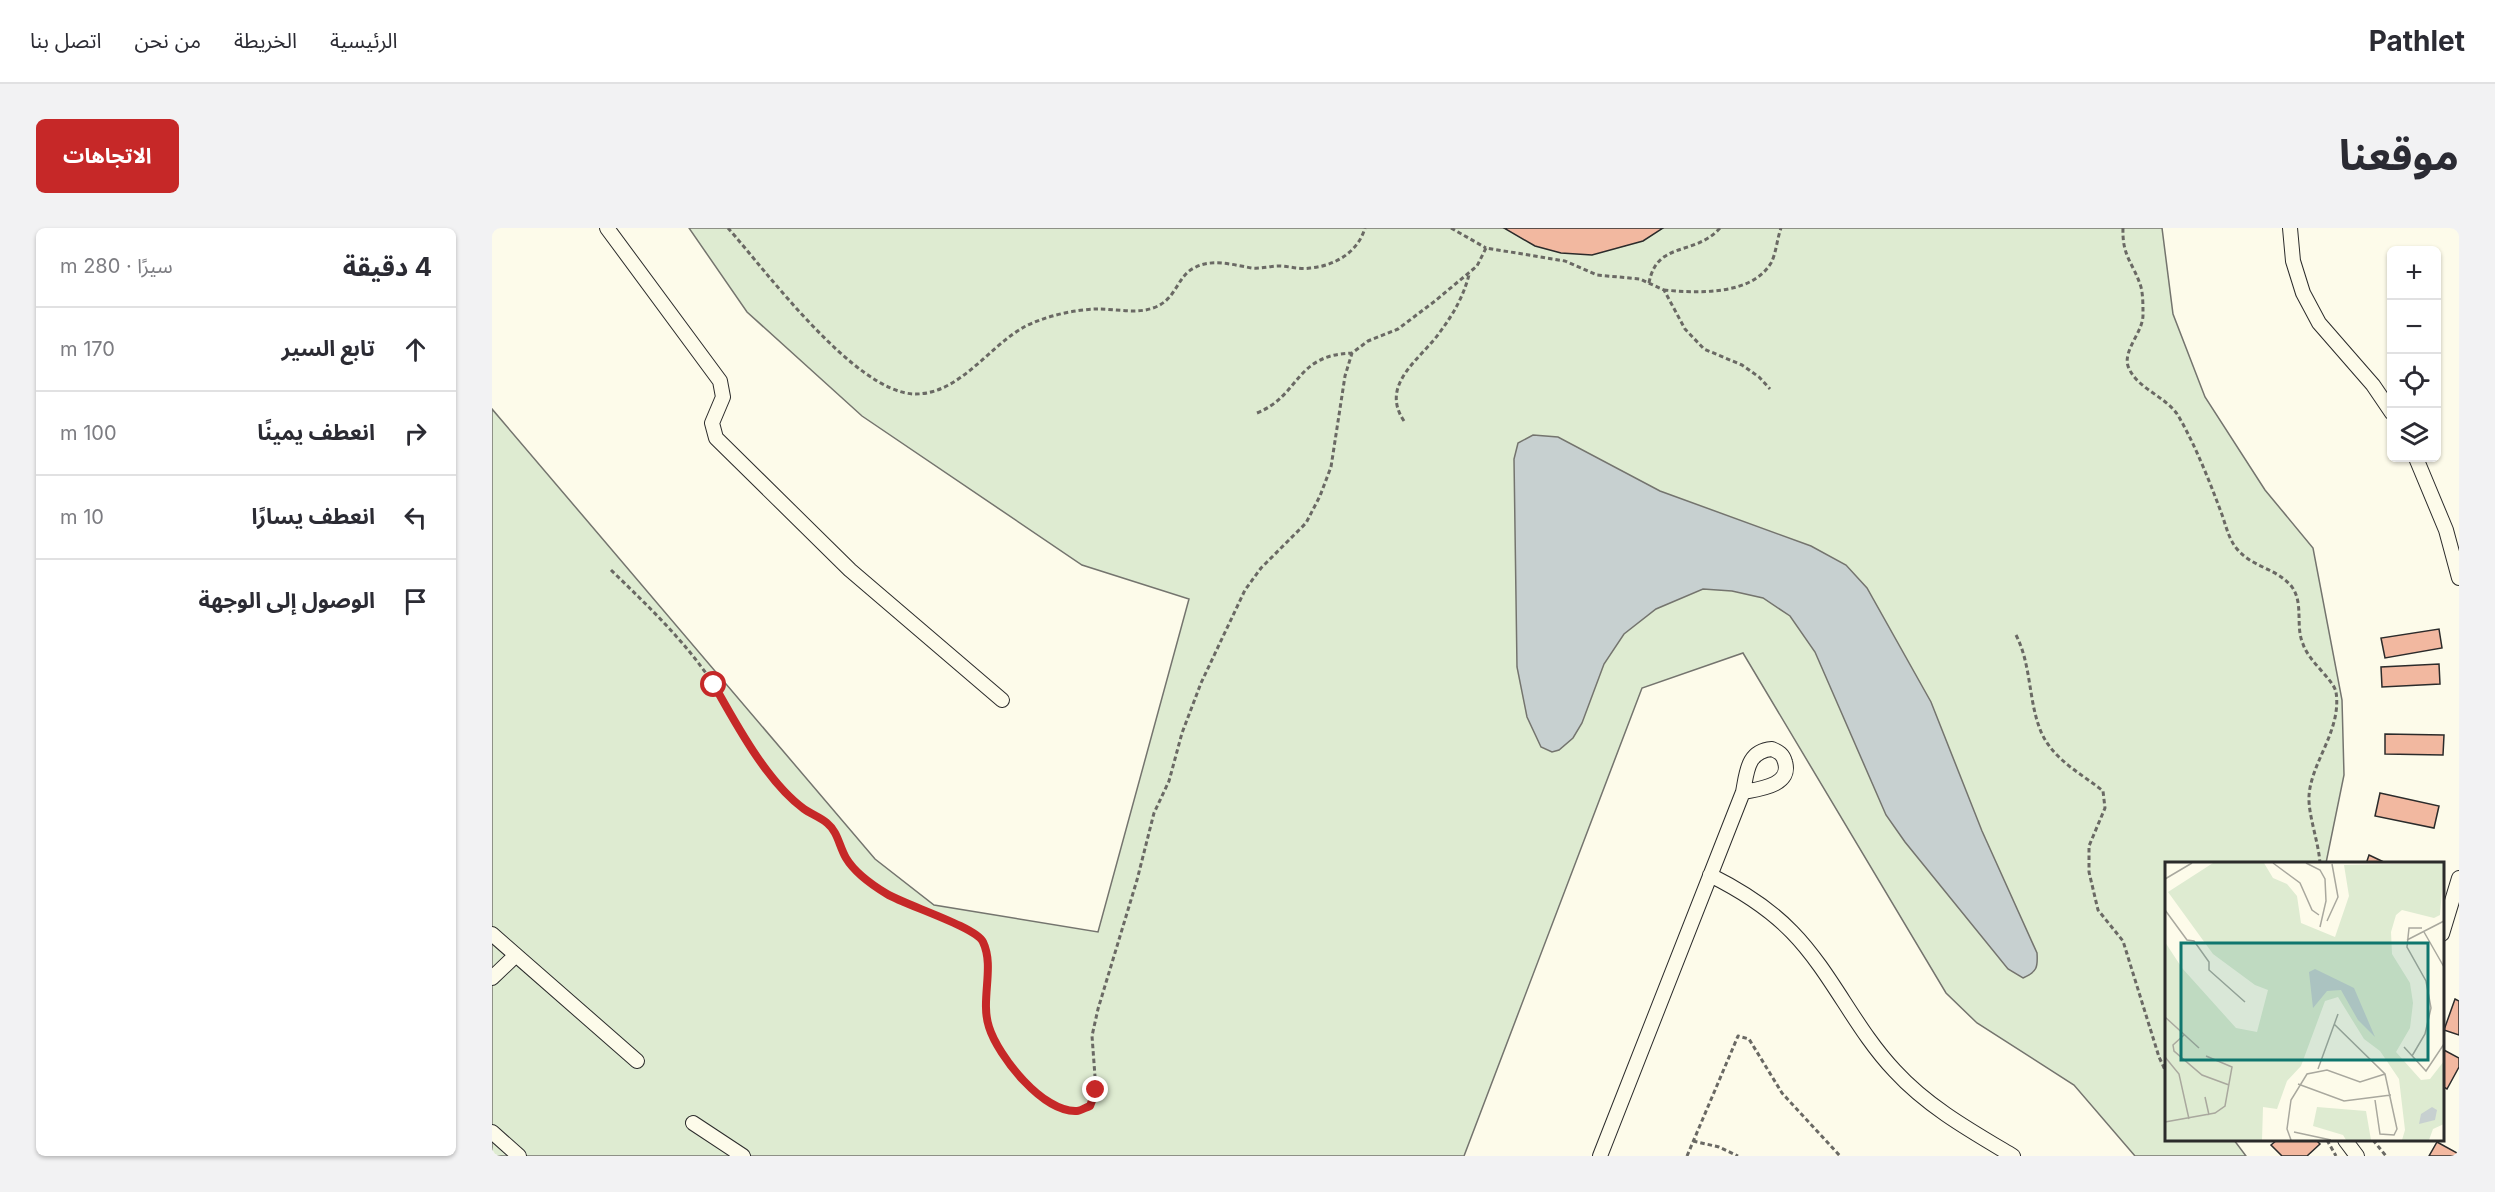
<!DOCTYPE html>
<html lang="ar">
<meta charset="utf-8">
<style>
:root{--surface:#fff;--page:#f2f2f3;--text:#2b2b33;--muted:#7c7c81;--line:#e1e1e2;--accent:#c62828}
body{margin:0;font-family:Inter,"Noto Sans Arabic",sans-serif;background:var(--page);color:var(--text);direction:rtl}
.controls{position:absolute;right:18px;top:18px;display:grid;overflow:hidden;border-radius:9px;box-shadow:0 2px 4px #0004}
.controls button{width:54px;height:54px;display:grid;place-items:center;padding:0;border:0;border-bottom:2px solid var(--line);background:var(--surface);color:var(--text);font:30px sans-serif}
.stop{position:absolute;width:18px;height:18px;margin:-14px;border:4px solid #c62828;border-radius:50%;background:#fff}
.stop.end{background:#c62828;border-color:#fff;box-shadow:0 2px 6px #0008}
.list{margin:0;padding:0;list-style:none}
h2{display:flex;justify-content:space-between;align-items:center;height:78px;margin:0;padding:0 24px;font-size:26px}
h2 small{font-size:20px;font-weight:400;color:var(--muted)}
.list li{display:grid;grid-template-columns:39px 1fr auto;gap:18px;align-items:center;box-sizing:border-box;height:84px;padding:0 24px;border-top:2px solid var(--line)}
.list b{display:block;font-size:22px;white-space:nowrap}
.list em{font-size:20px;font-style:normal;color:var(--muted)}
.icon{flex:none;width:33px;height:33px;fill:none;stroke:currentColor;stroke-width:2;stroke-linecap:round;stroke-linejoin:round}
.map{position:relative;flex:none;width:1967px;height:928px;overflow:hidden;direction:ltr;border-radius:9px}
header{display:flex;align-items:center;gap:36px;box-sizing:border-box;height:84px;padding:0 30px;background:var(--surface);border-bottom:2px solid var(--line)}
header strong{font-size:28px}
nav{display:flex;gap:33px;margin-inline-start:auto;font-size:21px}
.intro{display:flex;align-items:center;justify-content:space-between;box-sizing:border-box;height:144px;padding:0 36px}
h1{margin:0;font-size:42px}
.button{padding:15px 27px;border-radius:9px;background:var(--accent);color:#fff;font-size:21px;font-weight:700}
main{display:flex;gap:36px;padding:0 36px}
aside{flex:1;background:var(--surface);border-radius:9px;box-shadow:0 2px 4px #0004}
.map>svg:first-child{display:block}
.green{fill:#deebd1;stroke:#74746e;stroke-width:1.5}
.water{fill:#c7d0d0;stroke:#74746e;stroke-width:1.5}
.building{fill:#f2b8a0;stroke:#2b2b2b;stroke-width:1.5}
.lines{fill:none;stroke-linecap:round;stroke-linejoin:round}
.minor-casing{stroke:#2b2b2b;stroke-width:16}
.path{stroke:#6a6964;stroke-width:3;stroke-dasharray:4.5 3;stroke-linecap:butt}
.minor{stroke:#fdfbea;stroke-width:14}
.route{stroke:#c62828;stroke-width:8}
.inset-road{fill:none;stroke:#a9a89e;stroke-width:1.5}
.view{fill:#0f766e;fill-opacity:0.15;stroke:#0f766e;stroke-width:3}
.inset-edge{fill:none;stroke:#2b2b2b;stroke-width:3}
</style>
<header>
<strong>Pathlet</strong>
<nav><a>الرئيسية</a><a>الخريطة</a><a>من نحن</a><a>اتصل بنا</a></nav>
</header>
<div class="intro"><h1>موقعنا</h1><a class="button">الاتجاهات</a></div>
<main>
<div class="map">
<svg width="1967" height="928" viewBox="0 0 1967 928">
<rect width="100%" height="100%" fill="#fdfbea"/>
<path class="green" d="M197 0H1670L1681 86 1713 169 1773 262 1821 320 1850 472 1852 547 1834 635 1674 636V912H1742L1754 928H1643L1582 857 1485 795 1454 765 1251 425 1150 460 972 928H0V181L383 631 442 677 606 704 697 371 590 337 370 188 255 84Z"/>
<path class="water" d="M1041 207 1066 209 1168 263 1319 318 1354 337 1375 360 1439 474 1490 603 1545 725C1546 739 1545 744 1531 750L1516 741 1413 614 1394 587 1323 424 1298 388 1271 370 1240 363 1211 361 1164 381 1132 406 1112 436 1090 495 1081 510 1067 522 1060 524 1049 519 1035 489 1025 439 1022 231 1026 215Z"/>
<path class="building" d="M1012 0H1171L1151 13 1100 27 1069 25 1043 18Z
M1947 401 1950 420 1893 430 1889 410Z
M1947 436 1948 456 1890 459 1889 439Z
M1893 506 1952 507 1951 527 1893 526Z
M1888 565 1947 578 1942 600 1883 588Z
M1877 627 1896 636H1874Z
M1963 771 1967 773V807L1952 802Z
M1950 821 1967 830V839L1955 861 1950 858Z
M1785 912H1824L1828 916 1815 928H1790L1779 917Z
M1945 914 1967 926V928H1937Z"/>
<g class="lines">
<g class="minor-casing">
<path id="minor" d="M115 0 228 153 231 169 220 195 224 210 358 342 510 472
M1798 0 1801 33 1811 65 1827 95 1881 157 1900 185
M1924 230 1954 302 1967 350
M1280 521C1287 524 1291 526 1293 534 1300 558 1266 561 1251 564 1255 544 1255 523 1280 521Z
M1218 647C1248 662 1276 679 1300 704 1340 745 1363 801 1403 843 1436 879 1479 903 1521 928
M0 706 145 833
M1950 706 1967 650
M0 750 23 728
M201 895 251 928
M0 904 27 928
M1853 912 1865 928
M1108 928 1251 564"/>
</g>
<path class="path" d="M236 0C274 43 363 164 422 166 467 167 496 119 532 99 553 88 584 81 607 81 624 81 644 86 661 80 685 72 684 49 702 40 720 30 741 37 760 40 769 41 778 38 787 38 797 38 808 42 818 40 843 38 866 24 873 0
M959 0 994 20
M1631 0C1630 29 1641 34 1649 59 1651 67 1651 78 1651 87 1651 104 1631 122 1636 138 1644 161 1675 168 1687 189 1704 219 1717 252 1729 284 1734 297 1736 310 1745 321 1761 340 1785 340 1800 359 1812 376 1803 398 1811 416 1817 434 1841 451 1844 464 1850 502 1819 534 1817 568 1816 587 1827 615 1828 636
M1157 55C1165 12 1202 29 1228 0
M1172 62C1205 65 1259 68 1279 35 1284 26 1285 11 1289 0
M765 185C809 167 802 127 860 125
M912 193C887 156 929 131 948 104 962 85 971 69 977 47
M119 342C156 378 194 414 222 457 251 502 269 540 309 578 316 586 328 588 335 595 347 605 347 619 354 631 357 637 364 642 369 647 392 671 484 698 491 714 503 740 488 772 497 799 506 828 551 885 585 883 589 883 594 879 598 878L604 862 600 808 606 781 645 652 662 585 677 553 690 505 709 455 753 362 769 340 814 295 828 268 839 239 853 148 860 125 876 113 906 101 943 73 985 38 994 20 1073 33 1105 47 1148 51 1172 62 1193 101 1212 121 1250 137 1267 149 1278 161
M1524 407C1540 438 1536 475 1550 506 1563 533 1590 546 1611 563L1613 580 1597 618V644L1606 682 1631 713 1667 829 1674 844
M1835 912 1844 928
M1881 912 1894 928
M1201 913 1227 919 1246 928
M1195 928 1246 808 1257 811 1290 865 1348 928"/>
<use href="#minor" class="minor"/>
</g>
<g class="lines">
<path class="route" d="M222 457C244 496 275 554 312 581 319 586 328 589 335 595 346 604 347 618 354 630 363 645 380 657 395 666 413 677 484 699 491 714 503 739 488 772 497 799 506 828 551 885 585 883 589 883 594 879 598 878L604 862"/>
</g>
<g transform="translate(1673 634)">
<rect width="279" height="279" fill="#fdfbea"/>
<path d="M48 1H99L108 16 122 22 132 34 136 61 170 75 184 34 179 3 279 1 275 53 269 56 237 48 231 53 226 70 227 92 245 121 248 141 245 166 231 190 256 218 265 217 279 199V262L268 267 264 278H237L240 268 234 217 215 189 199 177 173 135 160 139 136 204 122 219 112 247 98 245 97 278H3L0 275V80L17 106 71 166 92 170 103 128 90 123 48 92 3 30ZM152 245 201 249 206 278H181L178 273 148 264Z" fill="#deebd1"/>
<path d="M150 107 189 126 210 175 193 158 176 128 162 129 148 146 144 110ZM267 245 272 248 270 258 254 262 256 252Z" fill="#c7d0d0"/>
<path class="inset-road" d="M108 1 135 21 147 48 154 53M141 1 155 8 160 17 161 39 155 65M0 17 27 1M0 48 22 78 29 79 44 100V108L80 140M162 59 173 35 167 2M259 70 279 105M242 78 279 59M0 155 34 186M169 162 220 212 232 267 229 273 215 272 210 238M19 173 8 183 9 189 37 213 64 223M239 185 261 209 279 182M247 194 260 172 266 146 261 119 242 85 244 66H257M0 195 14 212 24 257M153 207 173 152M133 222 179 239 226 233M40 235 44 253M0 260 50 251 60 244 67 205 41 194M129 270 166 278M126 278 122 267 126 238 142 212 162 208 195 220 220 212"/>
<path class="view" d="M16 81H263V198H16Z"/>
<rect width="279" height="279" class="inset-edge"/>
</g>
</svg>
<div class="controls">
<button>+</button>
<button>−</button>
<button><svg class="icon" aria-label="locate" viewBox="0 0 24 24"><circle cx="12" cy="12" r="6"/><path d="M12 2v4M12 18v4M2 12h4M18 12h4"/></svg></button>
<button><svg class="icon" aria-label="layers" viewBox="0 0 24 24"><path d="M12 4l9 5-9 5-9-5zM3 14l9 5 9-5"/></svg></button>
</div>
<div class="stop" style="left:222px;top:457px"></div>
<div class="stop end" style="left:604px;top:862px"></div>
</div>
<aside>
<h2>4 دقيقة<small>سيرًا · 280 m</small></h2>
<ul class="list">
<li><svg class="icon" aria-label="ahead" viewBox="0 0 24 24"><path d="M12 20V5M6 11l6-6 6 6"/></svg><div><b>تابع السير</b></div><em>170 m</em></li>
<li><svg class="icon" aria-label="right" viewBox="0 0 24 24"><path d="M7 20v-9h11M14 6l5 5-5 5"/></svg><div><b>انعطف يمينًا</b></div><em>100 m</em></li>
<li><svg class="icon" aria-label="left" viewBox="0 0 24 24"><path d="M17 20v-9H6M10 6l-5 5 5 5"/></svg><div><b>انعطف يسارًا</b></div><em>10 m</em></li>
<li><svg class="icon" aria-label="arrive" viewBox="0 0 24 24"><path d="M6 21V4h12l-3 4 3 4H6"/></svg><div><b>الوصول إلى الوجهة</b></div></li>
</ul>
</aside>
</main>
